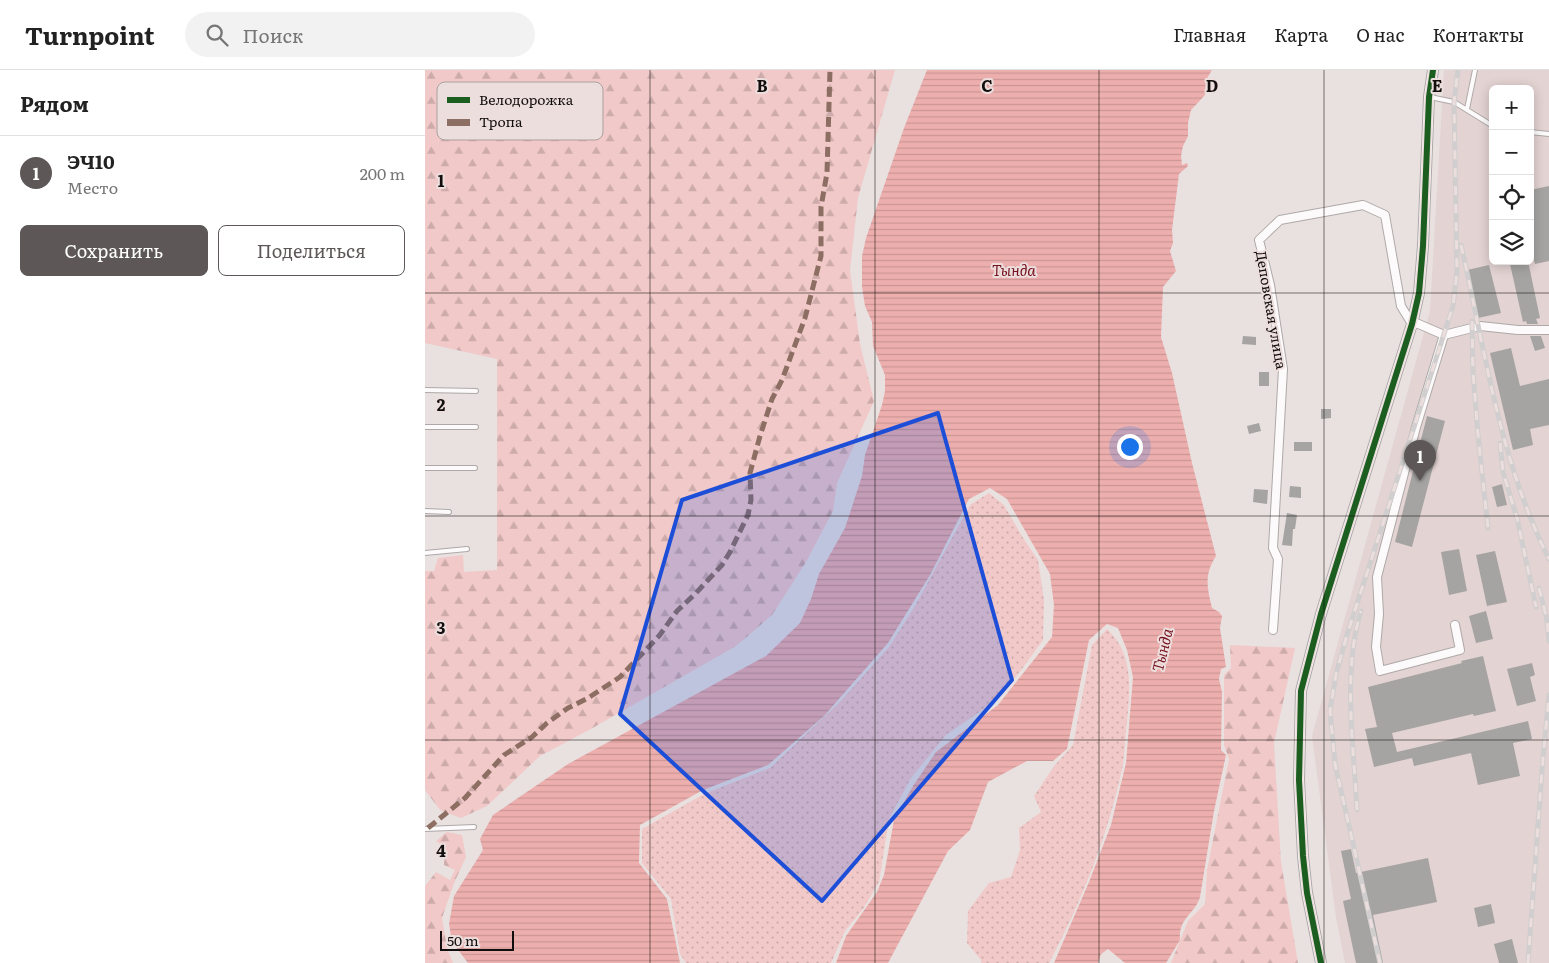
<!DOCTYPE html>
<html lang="ru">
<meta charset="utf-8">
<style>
:root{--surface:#fff;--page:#f2f2f2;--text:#222;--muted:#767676;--line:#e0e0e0;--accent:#5d5857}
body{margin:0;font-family:Literata,serif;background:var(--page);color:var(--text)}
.controls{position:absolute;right:15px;top:15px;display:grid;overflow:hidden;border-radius:8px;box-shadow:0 2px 12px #0003}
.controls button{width:45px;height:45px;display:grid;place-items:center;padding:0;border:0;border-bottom:1px solid var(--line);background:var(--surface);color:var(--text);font:25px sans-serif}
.scale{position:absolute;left:15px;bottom:12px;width:74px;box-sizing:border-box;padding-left:5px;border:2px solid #120e0d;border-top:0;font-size:14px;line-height:18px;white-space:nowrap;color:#120e0d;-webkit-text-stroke:4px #ecdedd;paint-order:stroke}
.you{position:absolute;left:704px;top:376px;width:18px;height:18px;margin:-12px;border:4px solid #fff;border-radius:50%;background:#1a73e8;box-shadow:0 0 0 8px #1a73e833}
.badge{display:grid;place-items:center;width:32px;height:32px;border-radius:50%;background:var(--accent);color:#fff;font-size:16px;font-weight:700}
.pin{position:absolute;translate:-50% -41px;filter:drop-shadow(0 1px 2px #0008)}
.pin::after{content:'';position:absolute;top:26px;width:18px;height:15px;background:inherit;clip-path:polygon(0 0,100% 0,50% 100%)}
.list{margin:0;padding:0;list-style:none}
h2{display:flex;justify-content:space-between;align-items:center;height:65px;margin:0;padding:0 20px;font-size:21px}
h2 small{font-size:16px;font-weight:400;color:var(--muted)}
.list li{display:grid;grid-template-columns:32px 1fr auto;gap:15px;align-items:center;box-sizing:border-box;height:75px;padding:0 20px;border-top:1px solid var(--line)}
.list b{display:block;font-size:19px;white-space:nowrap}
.list p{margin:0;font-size:16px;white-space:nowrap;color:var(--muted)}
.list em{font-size:16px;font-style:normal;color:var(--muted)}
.actions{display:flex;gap:10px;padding:15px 20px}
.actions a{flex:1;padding:11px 0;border:1px solid var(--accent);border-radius:8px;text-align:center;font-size:18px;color:var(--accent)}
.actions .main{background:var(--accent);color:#fff}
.icon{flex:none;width:28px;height:28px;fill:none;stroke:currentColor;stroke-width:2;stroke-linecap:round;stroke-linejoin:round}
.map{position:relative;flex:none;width:1124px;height:893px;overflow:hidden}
header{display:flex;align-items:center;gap:30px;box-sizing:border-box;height:70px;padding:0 25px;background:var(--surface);border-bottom:1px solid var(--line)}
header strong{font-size:24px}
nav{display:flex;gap:28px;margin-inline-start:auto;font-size:18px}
.search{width:350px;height:45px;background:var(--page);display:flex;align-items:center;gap:12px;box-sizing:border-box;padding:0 18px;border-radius:28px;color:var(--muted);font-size:19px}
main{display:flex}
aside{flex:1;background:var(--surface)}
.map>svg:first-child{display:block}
.built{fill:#e3d3d2;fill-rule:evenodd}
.grass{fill:url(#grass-dots)}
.forest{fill:url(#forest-firs)}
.water{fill:url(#water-rules)}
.building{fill:#a5a4a3}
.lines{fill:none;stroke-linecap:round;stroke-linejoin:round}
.service-casing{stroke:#aea9a8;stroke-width:6}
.minor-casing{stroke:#aea9a8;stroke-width:10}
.tertiary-casing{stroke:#aea9a8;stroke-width:12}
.service{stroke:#fcfafa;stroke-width:4}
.minor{stroke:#fcfafa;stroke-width:8}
.tertiary{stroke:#fcfafa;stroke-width:10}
.rail-casing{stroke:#d0cece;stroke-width:5}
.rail{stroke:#ecdedd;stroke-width:3;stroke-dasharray:9;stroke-linecap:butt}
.quiet{stroke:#8d6e63;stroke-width:5;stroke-dasharray:10 5;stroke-linecap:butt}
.cycleway-casing{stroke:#ecdedd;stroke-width:9}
.cycleway{stroke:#1b5e20;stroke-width:6}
.marked{fill:#1d4ed8;fill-opacity:0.2;stroke:#1d4ed8;stroke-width:4;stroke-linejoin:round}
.grid{fill:none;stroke:#120e0d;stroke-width:1;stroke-opacity:0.55}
.labels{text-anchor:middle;stroke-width:4;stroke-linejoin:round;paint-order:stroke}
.street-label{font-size:14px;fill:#120e0d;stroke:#ecdedd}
.water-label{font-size:15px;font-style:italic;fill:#75111d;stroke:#ecdedd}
.key{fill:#ecdedd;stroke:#aba09f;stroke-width:1}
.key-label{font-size:14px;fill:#120e0d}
.grid-label{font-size:16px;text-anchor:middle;font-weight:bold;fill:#120e0d;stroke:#ecdedd;stroke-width:4;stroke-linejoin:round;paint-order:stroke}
</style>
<header>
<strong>Turnpoint</strong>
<div class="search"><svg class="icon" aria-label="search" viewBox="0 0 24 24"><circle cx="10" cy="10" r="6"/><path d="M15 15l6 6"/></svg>Поиск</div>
<nav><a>Главная</a><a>Карта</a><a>О нас</a><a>Контакты</a></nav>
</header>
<main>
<aside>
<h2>Рядом<small></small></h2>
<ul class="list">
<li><span class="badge">1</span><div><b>ЭЧ10</b><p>Место</p></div><em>200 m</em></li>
</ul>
<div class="actions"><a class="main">Сохранить</a><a>Поделиться</a></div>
</aside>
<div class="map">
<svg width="1124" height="893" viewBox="0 0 1124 893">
<defs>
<pattern id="grass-dots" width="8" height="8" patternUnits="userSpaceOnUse" patternTransform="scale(1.25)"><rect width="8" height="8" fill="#f1c9c8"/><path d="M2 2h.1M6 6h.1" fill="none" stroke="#ceabab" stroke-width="1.8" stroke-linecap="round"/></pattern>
<pattern id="forest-firs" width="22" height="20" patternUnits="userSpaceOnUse" patternTransform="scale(1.25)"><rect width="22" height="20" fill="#f1c9c8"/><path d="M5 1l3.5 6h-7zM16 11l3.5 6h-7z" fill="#ceabab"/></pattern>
<pattern id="water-rules" width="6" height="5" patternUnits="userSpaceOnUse" patternTransform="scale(1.25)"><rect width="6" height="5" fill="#edafae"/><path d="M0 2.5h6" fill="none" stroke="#ca9594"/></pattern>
</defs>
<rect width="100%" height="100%" fill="#e8e1e0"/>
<path class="built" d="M1019 0H1124V893H920L911 847 887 666 1005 241ZM1068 19H1105V191H1068Z"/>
<path class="grass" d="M564 423 579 435 598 468 613 490 619 530 618 570 594 603 566 634 521 665 486 708 464 749 454 812 438 839 420 861 406 893H261L255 884 246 829 217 793V759L279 724 345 698 414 633 464 577 490 536 545 435Z
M682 559C709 584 705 618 702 652 700 665 700 680 698 694 684 763 657 831 624 893H556V890L542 873 543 841 564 813 586 807 595 780 594 758 616 742 609 726 630 695 648 675 667 575Z"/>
<path class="forest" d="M0 0H470L433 128 425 200 435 274 449 331 412 413 408 441 381 492 347 545 311 576 164 660 115 686 62 736 36 748 15 740 0 720V501H9L13 488 38 485 39 502 72 500V289L0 273Z
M805 575 870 578 849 673 856 792 873 893H746L763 851 780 834 782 800 804 689 799 675V605L806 598Z
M22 762 37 765 41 787 29 813 17 848 22 878 28 893H0V816L11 802 25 810 30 800 19 795 20 778 11 771Z"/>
<path class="water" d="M502 0H787L781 10 780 25 766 40 763 53V66L758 76 756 86 757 95 762 93 763 96 754 104 747 160 748 173 745 181 751 201 738 217 736 267 747 303 767 393 791 486C779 505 782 517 787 538L794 542 797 546 795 558 801 597 796 599 794 609 797 622 796 680 801 685 789 741 775 827C770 844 753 848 755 870L741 893H700L683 879 676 884 673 893H629L664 812 686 755 701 693 708 607 702 580 693 558 682 554 664 570 642 679 628 691H602L563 712 545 760 523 781 463 893H411L421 866 452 822 459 805 469 750 488 716 511 682 573 635 627 567 629 535 625 504 582 429 565 418 544 429 505 505 463 573 399 646 343 695 278 720 215 755 214 793 242 829 255 893H43L27 872 24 854 29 826 58 780 55 769 68 745 143 694 341 586 375 553 386 529 394 504 420 458 437 406 440 385 457 335 460 321V305L448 276 447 252 440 236 437 217V186L441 168 479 58Z"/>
<path class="building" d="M1124 116V191L1110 194 1105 175V120Z
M1095 191H1103L1115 248 1111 249 1113 254H1102L1101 251 1098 252 1085 194Z
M1064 195 1076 243 1053 248 1042 200Z
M818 266 831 267V275L817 274Z
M1105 266H1116L1120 278 1110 281Z
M1086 278 1095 316 1124 309V355L1105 359 1108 375 1088 380 1065 283Z
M834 302H844V316H834Z
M896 339H906V348L896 349Z
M1002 346 1020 351 987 477 970 472Z
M834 353 836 361 824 364 822 356Z
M869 372H887V381H869Z
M1077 414 1082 435 1072 437 1067 417Z
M865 416 876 417V428L864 427Z
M829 419 843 420 842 434 828 432Z
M862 443 872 445 870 459H868L867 476 857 475Z
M1034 479 1042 521 1024 525 1016 482Z
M1070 481 1082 532 1062 536 1051 485Z
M1061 541 1068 569 1051 573 1044 546Z
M1058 586 1071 641 1049 646 1048 644 967 663 972 682 1103 651 1107 669 1088 673 1095 706 1053 715 1046 683 989 696 987 688 949 697 940 659 952 657 943 617 1037 593 1036 591Z
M1107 593 1110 605 1105 607 1111 631 1092 636 1082 599Z
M926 779 931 803 1003 788 1012 832 948 845 958 893H931L918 831 926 829 916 781Z
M1066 834 1070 853 1053 857 1049 838Z
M1087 869 1093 893H1074L1069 874Z"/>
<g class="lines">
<g class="service-casing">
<path id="service" d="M1005 27 1029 32 1068 56
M1042 39 1050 0
M1105 62 1124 64
M0 320 51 321
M0 357H51
M0 398H50
M0 441 24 442
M0 483 42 479
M0 759 49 757"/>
</g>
<g class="minor-casing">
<path id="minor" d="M1019 265 991 357 952 507 954 544 951 577 955 601 1035 580 1030 555
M848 560 853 489 848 478 858 299 845 215 834 170 855 150 938 135 960 145 976 236 987 254 989 255V252L1019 265 1055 256 1093 260H1124"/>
</g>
<g class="tertiary-casing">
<path id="tertiary" d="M896 893 882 823 878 786 874 710 876 621 896 544 987 254 994 223 998 176 1004 27 1008 0"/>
</g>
<use href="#service" class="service"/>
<use href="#minor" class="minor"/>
<use href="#tertiary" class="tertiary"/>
<g class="rail-casing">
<path id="rail" d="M1036 175C1060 281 1075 392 1124 489
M1047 251 1048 302 1053 365 1063 458
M1075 373 1078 402 1092 448 1111 537
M1114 518 1122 550 1124 571
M932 740C929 677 917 603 936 541
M955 893 910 694 905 641 911 604 922 565 1028 236 1032 202 1029 32 1033 0
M1103 893 1117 700 1124 625"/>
</g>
<use href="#rail" class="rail"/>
<path class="quiet" d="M3 758 40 728 79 685 107 667 122 653 143 638 163 628 195 607 234 566 252 541 271 523 297 495 305 482 323 445 326 430 325 403 335 366 347 329 357 310 380 248 396 186V137L402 103 405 0"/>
<g class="cycleway-casing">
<path id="cycleway" d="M896 893 882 823 878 786 874 710 876 621 896 544 987 254 994 223 998 176 1004 27 1008 0"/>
</g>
<use href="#cycleway" class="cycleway"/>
</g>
<path class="marked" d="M513 343 587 610 397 831 195 644 257 430Z"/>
<path class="grid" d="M225 0V893M450 0V893M674 0V893M899 0V893M0 223H1124M0 446H1124M0 670H1124"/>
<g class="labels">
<g class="street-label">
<text transform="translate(846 240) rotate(80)" y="5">Деповская улица</text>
</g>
<g class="water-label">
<text x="589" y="206">Тында</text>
<text transform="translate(738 580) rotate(-76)" y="5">Тында</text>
</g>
</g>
<rect x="12" y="12" width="166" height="58" rx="8" class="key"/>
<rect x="22" y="27" width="23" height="6" fill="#1b5e20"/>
<rect x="22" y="49" width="23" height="7" fill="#8d6e63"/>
<g class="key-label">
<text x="54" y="35">Велодорожка</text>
<text x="54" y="57">Тропа</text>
</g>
<g class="grid-label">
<text x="337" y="22">B</text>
<text x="562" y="22">C</text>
<text x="787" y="22">D</text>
<text x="1012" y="22">E</text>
<text x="16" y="117">1</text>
<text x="16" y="341">2</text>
<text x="16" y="564">3</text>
<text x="16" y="787">4</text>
</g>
</svg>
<div class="controls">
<button>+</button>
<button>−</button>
<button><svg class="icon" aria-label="locate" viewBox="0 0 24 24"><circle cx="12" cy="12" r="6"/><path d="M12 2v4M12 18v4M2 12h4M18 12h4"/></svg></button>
<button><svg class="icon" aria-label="layers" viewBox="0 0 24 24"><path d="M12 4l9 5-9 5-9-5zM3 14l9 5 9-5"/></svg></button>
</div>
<div class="scale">50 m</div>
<div class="you"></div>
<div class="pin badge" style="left:995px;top:411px">1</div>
</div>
</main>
